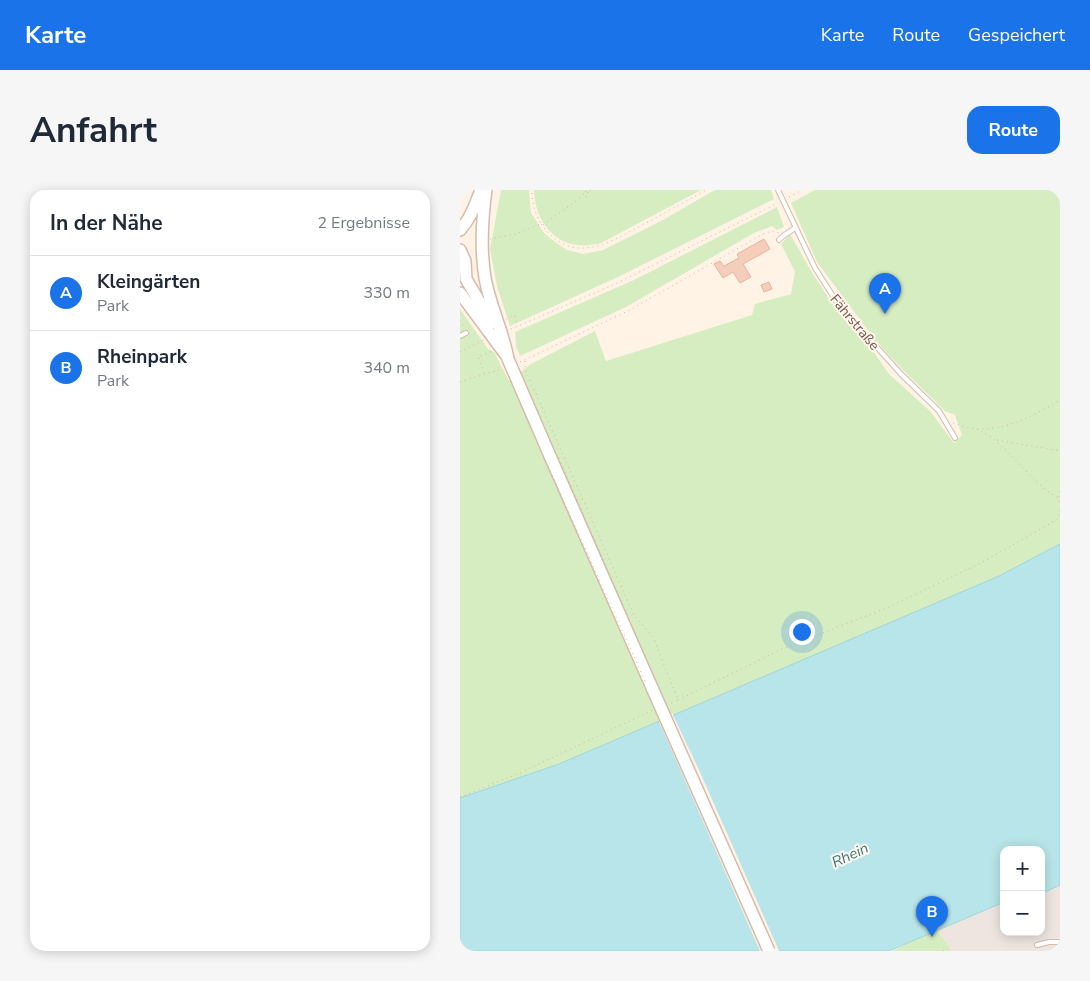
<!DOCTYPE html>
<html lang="de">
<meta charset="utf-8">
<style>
:root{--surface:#fff;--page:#f6f6f7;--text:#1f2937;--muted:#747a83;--line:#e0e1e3;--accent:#1a73e8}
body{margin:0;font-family:"Nunito Sans",sans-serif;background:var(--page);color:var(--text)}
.controls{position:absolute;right:15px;bottom:15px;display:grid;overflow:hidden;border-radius:10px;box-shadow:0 2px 12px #0003}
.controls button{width:45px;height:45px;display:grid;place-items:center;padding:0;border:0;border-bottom:1px solid var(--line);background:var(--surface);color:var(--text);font:25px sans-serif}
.you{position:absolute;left:341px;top:441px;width:18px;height:18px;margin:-12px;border:4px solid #fff;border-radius:50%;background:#1a73e8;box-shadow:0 0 0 8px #1a73e833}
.badge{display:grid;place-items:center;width:32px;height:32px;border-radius:50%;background:var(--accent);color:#fff;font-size:16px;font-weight:700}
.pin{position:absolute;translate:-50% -41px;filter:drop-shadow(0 1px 2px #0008)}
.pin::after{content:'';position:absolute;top:26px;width:18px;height:15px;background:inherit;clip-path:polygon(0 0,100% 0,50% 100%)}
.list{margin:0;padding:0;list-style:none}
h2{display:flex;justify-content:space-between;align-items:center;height:65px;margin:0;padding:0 20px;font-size:21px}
h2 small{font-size:16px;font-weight:400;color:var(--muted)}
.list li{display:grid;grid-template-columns:32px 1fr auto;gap:15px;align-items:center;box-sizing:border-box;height:75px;padding:0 20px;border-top:1px solid var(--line)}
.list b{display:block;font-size:19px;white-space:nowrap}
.list p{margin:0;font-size:16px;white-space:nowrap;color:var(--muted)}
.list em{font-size:16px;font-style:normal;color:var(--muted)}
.map{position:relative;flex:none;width:600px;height:761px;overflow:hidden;border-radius:15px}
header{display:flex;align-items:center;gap:30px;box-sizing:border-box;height:70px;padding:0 25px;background:var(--accent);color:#fff}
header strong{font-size:24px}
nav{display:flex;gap:28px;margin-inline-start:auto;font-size:18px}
.intro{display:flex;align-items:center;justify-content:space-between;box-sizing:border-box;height:120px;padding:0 30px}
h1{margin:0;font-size:35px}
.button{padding:12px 22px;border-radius:15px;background:var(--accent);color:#fff;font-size:18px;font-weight:700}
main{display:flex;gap:30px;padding:0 30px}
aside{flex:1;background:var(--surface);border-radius:15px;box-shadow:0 2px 12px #0003}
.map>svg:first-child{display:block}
.industrial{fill:#eee5e0}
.green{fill:#d6edc2}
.water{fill:#b8e5e9;stroke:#9dd6dc}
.pier{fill:#fef3e5}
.building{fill:#f5cebb;stroke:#e9b39a}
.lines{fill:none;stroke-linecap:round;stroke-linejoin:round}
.lane-casing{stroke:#d3bbad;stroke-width:6}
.secondary-casing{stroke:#d6bbaa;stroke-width:14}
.path{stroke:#dbb19d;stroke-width:1;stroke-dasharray:1 4;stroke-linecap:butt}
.lane{stroke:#fff;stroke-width:4}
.secondary{stroke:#fff;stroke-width:11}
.secondary-bridge-casing{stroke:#d6bbaa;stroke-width:14;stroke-linecap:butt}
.path-bridge{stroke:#dbb19d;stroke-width:1;stroke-dasharray:1 4;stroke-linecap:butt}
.secondary-bridge{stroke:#fff;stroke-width:11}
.labels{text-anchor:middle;stroke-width:4;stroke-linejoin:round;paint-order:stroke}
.street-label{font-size:14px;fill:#795648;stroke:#fff7ed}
.water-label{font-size:15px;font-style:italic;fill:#3a787f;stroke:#fff7ed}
</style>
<header>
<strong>Karte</strong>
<nav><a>Karte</a><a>Route</a><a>Gespeichert</a></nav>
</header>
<div class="intro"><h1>Anfahrt</h1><a class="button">Route</a></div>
<main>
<aside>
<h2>In der Nähe<small>2 Ergebnisse</small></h2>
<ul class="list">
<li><span class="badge">A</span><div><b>Kleingärten</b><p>Park</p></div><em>330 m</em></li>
<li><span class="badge">B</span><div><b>Rheinpark</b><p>Park</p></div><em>340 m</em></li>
</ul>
</aside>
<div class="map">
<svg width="600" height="761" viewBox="0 0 600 761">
<rect width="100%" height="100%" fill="#fef3e5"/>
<path class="industrial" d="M600 695V761H492L477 740 544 712V742H581V704Z"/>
<path class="green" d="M41 0H69L71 23 84 43 95 52 107 60 123 64 143 60 201 31 255 0H311L314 9 158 87 50 136 37 96 30 59Z
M74 0H241L141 53C133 55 125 56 117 55 90 52 74 25 74 0Z
M355 0H600V362L530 399 0 614V149L1 148 0 145V119L28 159 34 162 49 191 71 174 135 141 146 171 292 125 295 114 331 104 335 82 321 54 330 44 351 81 376 120 412 160 429 184 470 221 494 253 502 245 495 225 485 221 442 179 416 151 357 72 331 13Z
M317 17 324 37 317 40 312 36 294 43 166 117 60 166 56 157 55 142 174 90Z
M477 740 492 761H432Z"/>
<path class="water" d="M600 354V695L581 704V660H544V712L429 761H0V608L99 574 539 386Z"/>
<path class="pier" d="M212 523 239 580 319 761H300L198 529Z"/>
<path class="building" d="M304 49 310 59 283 74 291 87 280 93 273 82 263 88 254 74 260 71 264 76 279 68 277 64Z
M309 92 312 99 304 102 301 95Z"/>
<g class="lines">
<g class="lane-casing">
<path id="lane" d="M318 0 355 78 378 114 441 184 479 221 495 248
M319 50 323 46 335 38
M0 146 6 143
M577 755 589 752H600"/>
</g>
<g class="secondary-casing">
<path id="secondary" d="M26 0C22 29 20 58 25 88 30 116 43 141 48 169
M0 40C11 28 15 15 21 0
M0 60 5 71 6 89 32 133
M0 103 46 165
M90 266 193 500"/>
</g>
<path class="path" d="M128 2 126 7 123 6 124 1 128 2 131 0
M329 7 342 0
M81 34C114 78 149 52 186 33 206 22 226 11 246 0
M83 35 123 6
M30 49 55 44 81 34C75 23 72 13 72 0
M46 129 54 125 58 135
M0 130 4 138
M51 139 155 94 318 13
M0 162 24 150
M65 171V179L174 425 193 447 218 510 208 514
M60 172 168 121 305 43 313 41 319 43
M24 183 18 167 33 161
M0 192 42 179
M493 233C500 235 508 238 516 239 548 240 573 226 600 210
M517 239C524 243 532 247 537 252 558 270 574 294 598 308L600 314
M537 250 600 261
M599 307 600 298
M218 510 322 459 429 417 521 373 598 329 600 319
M0 607 62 582 193 520
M483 761 488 759"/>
<use href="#lane" class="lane"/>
<use href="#secondary" class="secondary"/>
<g class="secondary-bridge-casing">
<path id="secondary-bridge" d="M48 169 90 266
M193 500 309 761"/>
</g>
<path class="path-bridge" d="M99 268 196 492
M88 276 186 493"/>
<use href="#secondary-bridge" class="secondary-bridge"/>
</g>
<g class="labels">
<g class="street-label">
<text transform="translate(395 132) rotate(50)" y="5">Fährstraße</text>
</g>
<g class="water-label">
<text transform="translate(390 665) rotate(-25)" y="5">Rhein</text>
</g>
</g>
</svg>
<div class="controls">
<button>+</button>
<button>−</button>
</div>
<div class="you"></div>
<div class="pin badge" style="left:425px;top:124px">A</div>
<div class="pin badge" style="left:472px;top:747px">B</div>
</div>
</main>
